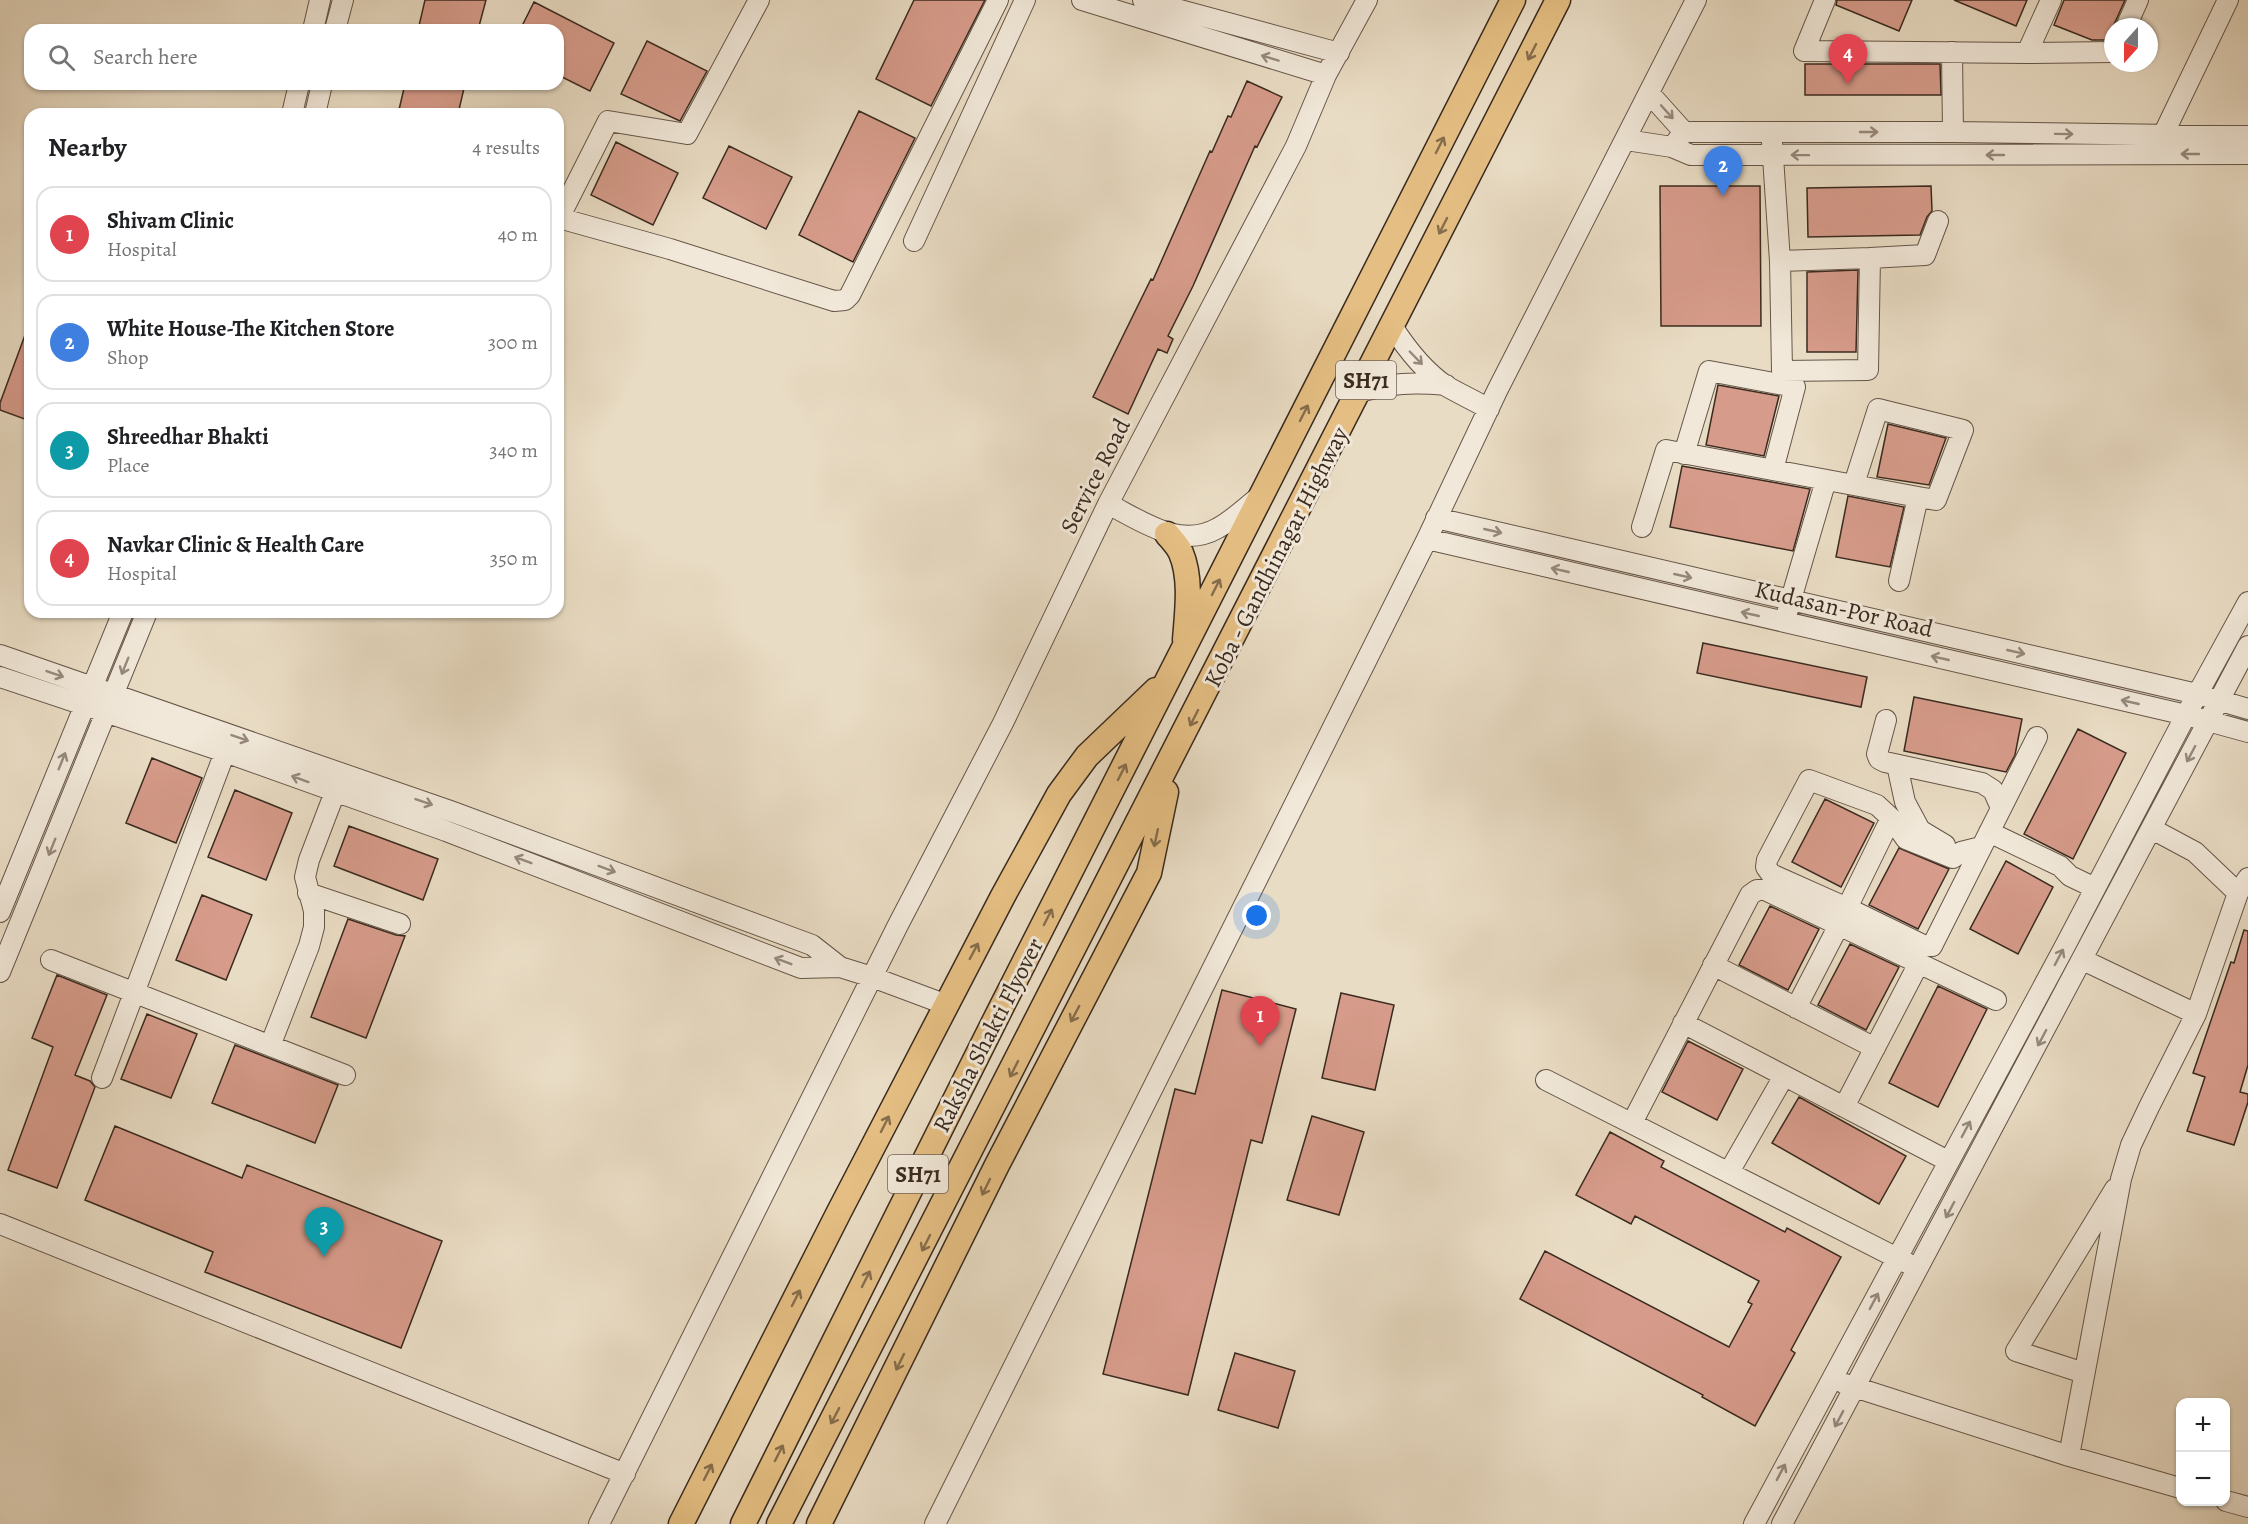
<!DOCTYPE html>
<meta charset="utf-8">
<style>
:root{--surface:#fff;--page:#f6f6f6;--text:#202124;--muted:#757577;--line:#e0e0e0;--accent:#0b8043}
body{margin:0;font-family:Alegreya,serif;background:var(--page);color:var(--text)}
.controls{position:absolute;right:18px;bottom:18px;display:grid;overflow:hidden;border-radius:12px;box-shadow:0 2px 4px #0004}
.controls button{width:54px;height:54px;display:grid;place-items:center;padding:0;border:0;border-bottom:2px solid var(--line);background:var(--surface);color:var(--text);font:30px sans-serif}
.compass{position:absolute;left:2104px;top:18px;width:54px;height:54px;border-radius:50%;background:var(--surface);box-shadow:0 2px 4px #0004;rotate:201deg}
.you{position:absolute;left:1257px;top:916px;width:21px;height:21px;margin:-15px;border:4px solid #fff;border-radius:50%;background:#1a73e8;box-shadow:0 0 0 9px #1a73e833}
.badge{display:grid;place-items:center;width:39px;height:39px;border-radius:50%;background:var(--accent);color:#fff;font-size:20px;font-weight:700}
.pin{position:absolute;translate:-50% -50px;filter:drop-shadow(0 2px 3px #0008)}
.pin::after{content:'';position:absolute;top:32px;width:21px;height:18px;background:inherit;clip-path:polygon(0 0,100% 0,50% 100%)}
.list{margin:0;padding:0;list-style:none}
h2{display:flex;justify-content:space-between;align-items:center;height:78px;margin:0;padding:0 24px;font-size:26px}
h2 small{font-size:20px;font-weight:400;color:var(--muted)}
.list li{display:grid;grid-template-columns:39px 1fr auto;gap:18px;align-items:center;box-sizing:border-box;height:96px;margin:0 12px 12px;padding:0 12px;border:2px solid var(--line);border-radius:18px}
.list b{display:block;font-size:22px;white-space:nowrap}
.list p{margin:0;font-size:20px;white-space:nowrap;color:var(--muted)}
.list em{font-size:20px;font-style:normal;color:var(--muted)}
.icon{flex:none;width:33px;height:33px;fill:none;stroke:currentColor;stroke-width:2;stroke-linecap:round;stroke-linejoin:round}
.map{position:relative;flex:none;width:2248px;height:1524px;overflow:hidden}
.search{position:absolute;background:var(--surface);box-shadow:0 2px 4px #0004;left:24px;top:24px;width:540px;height:66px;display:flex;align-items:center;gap:15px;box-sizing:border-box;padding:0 21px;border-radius:18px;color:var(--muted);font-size:22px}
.panel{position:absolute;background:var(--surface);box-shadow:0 2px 4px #0004;left:24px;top:108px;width:540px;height:510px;border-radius:18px}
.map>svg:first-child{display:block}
.building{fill:#d69b8a;stroke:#3a2a1f;stroke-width:1.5}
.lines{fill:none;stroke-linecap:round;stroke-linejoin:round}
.minor-casing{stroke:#665648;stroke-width:22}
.major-casing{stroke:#3a2a1f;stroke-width:27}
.minor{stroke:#f1e8d9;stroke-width:20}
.major{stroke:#e4be82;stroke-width:24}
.oneway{stroke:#866d4c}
.oneway2{stroke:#96897c}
.labels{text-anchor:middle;stroke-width:6;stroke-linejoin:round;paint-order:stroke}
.shield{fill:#f1e8d9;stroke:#716357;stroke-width:1.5}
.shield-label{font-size:22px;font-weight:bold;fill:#3a2a1f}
.street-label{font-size:24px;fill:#3a2a1f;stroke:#f1e8d9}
</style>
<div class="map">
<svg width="2248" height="1524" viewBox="0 0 2248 1524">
<rect width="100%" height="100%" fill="#e9dcc4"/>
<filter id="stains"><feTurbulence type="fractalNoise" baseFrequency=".00333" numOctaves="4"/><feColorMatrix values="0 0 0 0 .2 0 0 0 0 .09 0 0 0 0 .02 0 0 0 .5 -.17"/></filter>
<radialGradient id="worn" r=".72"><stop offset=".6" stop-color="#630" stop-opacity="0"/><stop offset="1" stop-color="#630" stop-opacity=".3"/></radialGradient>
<path class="building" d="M425 0H486L478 30H418Z
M914 0H985L931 106 876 79Z
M1837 0H1912L1899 31 1836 5Z
M1954 0H2027L2016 26Z
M2064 0H2125L2113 27 2112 40H2092L2054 25Z
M534 2 614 43 590 91 558 75V30H520Z
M647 41 707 71 680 121 621 94Z
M1805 64H1940L1941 95H1805Z
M1247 81 1282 97 1257 147 1255 146 1193 286 1168 336 1173 339 1167 353 1158 349 1128 414 1093 397 1151 279 1153 280 1210 151 1212 152 1228 116 1231 117Z
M405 84H465L458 114H398Z
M859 111 915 138 853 262 799 235Z
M616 142 678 173 653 225 591 195Z
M729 146 792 177 766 229 703 198Z
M1660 186H1760L1761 326H1661Z
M1931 186 1932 211 1927 217 1920 235 1808 237 1807 188Z
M1858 270 1856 352H1807V272Z
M28 327H30V421L0 410V403Z
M1718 385 1779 396 1764 456 1706 445Z
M1888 424 1946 438 1929 485 1877 477Z
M1682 466 1810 489 1793 551 1670 527Z
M1848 496 1904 507 1890 567 1836 557Z
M1703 643 1867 677 1861 707 1697 673Z
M1914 697 2022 719 2015 755 2006 772 1904 751Z
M2078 729 2126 753 2073 859 2024 834Z
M152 758 202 778 176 843 126 823Z
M235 790 292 813 266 880 208 857Z
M1825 799 1874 823 1841 887 1792 862Z
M349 826 438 859 423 900 334 866Z
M1899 848 1949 869 1918 929 1869 905Z
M2006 861 2053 887 2018 954 1970 929Z
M202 895 252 915 226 980 176 960Z
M1770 906 1819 929 1788 990 1739 965Z
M348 919 396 935 405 936 366 1038 311 1017Z
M2244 930 2248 931V1065L2240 1092 2248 1094V1102L2234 1145 2187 1131 2205 1077 2193 1073 2231 962 2234 963Z
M1850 944 1899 967 1866 1030 1818 1005Z
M57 975 107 995 75 1075 90 1081 95 1087 57 1188 8 1170 53 1047 32 1038Z
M1938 986 1987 1009 1938 1107 1889 1083Z
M1222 990 1296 1009 1262 1143 1251 1140 1188 1395 1103 1374 1175 1089 1195 1094Z
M1341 993 1394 1005 1375 1090 1322 1078Z
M147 1014 197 1034 171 1098 121 1079Z
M1688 1041 1743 1069 1717 1120 1662 1092Z
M235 1045 338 1085 315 1143 212 1103Z
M1799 1097 1906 1156 1879 1204 1772 1143Z
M1312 1116 1364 1132 1339 1215 1287 1200Z
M115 1126 242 1178 247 1165 442 1241 401 1348 205 1272 213 1252 85 1200Z
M1610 1132 1664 1161 1661 1167 1785 1232 1787 1228 1841 1257 1791 1350 1795 1353 1755 1426 1702 1397 1703 1395 1520 1299 1545 1251 1729 1347 1752 1304 1748 1302 1759 1281 1635 1216 1631 1224 1576 1195Z
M1235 1353 1295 1371 1278 1428 1218 1410Z"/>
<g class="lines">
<g class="minor-casing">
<path id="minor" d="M759 0 687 134 608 121 559 218 670 249 834 301 845 300 850 295 998 0
M1082 0 1326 75
M1143 0 1339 53
M1825 0 1804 51 2027 53 2051 0
M2126 27 2138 0
M313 30 320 0
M335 30 343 0
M1952 52 1953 132
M2027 53 2113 52
M1649 93 1684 132
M292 114 299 84
M315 114 322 84
M2163 135 2228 0
M1626 140 1672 147 1691 155 2248 154
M1772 142 1780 261 1782 371 1868 370 1870 258 1780 261
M1672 147 1684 132H1953L2248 136
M914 241 1025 0
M1870 258 1925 255 1938 221
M1392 326C1406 348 1424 371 1446 386 1460 394 1475 401 1489 409
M1360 392C1392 383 1412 382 1446 385
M1684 454 1709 371 1795 387 1773 470
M1854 484 1878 409 1963 430 1936 500 1918 497
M1108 504C1142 521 1180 550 1218 528 1233 520 1246 507 1259 497
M1436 518 2197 694 2248 709
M1642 527 1666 450 1918 497 1899 581
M1427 539 2186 715 2248 732
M1787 613 1826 480
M0 655 453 812 812 945 840 967
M0 677 225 752 446 831 801 968 840 967 872 977 947 1005
M1886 720 1877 754 1879 759 1885 762 1982 783 1993 790 2001 808
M1897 765 1905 802 1920 830 1945 845
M2152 829 2195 852 2238 893
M1989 832 2060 866 2070 876 2095 888
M1981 847 1961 852 1953 858 1906 839 1891 818 1877 805 1809 780 1767 860 1766 867 1771 874 1847 908 1925 946H1932L2037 737
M308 893 400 924
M1847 908 1891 818
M0 912 123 612
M51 960 345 1075
M2083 960 2196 1014
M1713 965 1875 1048
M0 972 147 612
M1796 1008 1839 925
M1683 1023 1948 1161
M270 1046 309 946 314 927V911L305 877 309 860 335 792
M102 1078 225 752
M1546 1080 1907 1263
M1844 1107 1919 963
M1632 1123 1750 895 1757 890H1765L1996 1000
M1729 1172 1784 1076
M0 1224 625 1474
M2084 1373 2016 1351 2115 1189
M1845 1384 2069 1456 2180 1488
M2069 1456 2121 1179 2131 1145 2149 1107 2196 1014 2238 893 2248 878
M2226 1501 2248 1507
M599 1524 898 925 1003 723 1108 504 1296 146 1326 75 1367 0
M935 1524 1427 539 1497 391 1696 0
M1754 1524 2065 946 2186 715 2248 602
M1782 1524 2248 646"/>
</g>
<g class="major-casing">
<path id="major" d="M1167 534C1172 540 1178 546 1181 553 1192 579 1187 613 1185 640
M681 1524 839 1212 1003 896 1059 794 1087 756 1156 690
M743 1524 1000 1010 1513 0
M779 1524C1043 1018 1301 509 1558 0
M819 1524 997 1165 1149 873 1166 792"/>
</g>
<use href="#minor" class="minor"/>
<use href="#major" class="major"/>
</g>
<defs><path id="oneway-shaft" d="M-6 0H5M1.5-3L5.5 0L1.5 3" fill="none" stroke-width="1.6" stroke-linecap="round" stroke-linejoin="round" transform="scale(1.5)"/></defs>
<g class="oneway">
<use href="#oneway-shaft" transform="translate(1532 52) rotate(117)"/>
<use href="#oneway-shaft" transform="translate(1440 145) rotate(-63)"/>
<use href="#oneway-shaft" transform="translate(1443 226) rotate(117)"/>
<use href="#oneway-shaft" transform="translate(1304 413) rotate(-63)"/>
<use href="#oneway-shaft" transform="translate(1216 587) rotate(-63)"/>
<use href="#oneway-shaft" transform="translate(1194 718) rotate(117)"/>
<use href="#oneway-shaft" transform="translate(1122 772) rotate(-63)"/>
<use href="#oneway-shaft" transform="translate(1156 838) rotate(102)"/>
<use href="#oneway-shaft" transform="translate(1048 917) rotate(-63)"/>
<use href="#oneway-shaft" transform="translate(974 951) rotate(-62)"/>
<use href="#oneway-shaft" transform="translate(1075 1014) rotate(118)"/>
<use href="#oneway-shaft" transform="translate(1014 1069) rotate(117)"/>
<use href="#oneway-shaft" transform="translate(885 1124) rotate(-63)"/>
<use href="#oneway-shaft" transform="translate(986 1187) rotate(116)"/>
<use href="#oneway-shaft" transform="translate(926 1243) rotate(117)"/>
<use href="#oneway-shaft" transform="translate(866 1279) rotate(-63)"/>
<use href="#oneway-shaft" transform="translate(796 1298) rotate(-63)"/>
<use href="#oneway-shaft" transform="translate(900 1362) rotate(116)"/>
<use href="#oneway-shaft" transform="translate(835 1416) rotate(118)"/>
<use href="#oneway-shaft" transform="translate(779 1453) rotate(-63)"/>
<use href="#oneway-shaft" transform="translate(708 1472) rotate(-63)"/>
</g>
<g class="oneway2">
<use href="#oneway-shaft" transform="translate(1270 58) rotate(-163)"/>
<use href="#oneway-shaft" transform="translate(1667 112) rotate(48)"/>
<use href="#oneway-shaft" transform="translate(1869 132)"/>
<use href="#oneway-shaft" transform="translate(2064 134) rotate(1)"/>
<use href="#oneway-shaft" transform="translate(2190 154) rotate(180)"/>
<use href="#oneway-shaft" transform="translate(1800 155) rotate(-179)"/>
<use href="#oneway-shaft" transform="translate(1995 155) rotate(180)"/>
<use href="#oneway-shaft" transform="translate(1416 358) rotate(46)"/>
<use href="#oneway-shaft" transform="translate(1493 531) rotate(13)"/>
<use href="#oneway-shaft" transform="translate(1560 570) rotate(-167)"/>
<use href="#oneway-shaft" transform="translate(1683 576) rotate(13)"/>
<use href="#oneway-shaft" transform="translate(1750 614) rotate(-167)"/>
<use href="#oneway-shaft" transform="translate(2016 652) rotate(13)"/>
<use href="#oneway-shaft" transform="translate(1940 658) rotate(-167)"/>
<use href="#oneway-shaft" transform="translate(125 666) rotate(112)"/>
<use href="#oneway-shaft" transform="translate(55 674) rotate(19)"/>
<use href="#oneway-shaft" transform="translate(2130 702) rotate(-167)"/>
<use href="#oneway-shaft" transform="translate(240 738) rotate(19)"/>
<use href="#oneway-shaft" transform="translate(2191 754) rotate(118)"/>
<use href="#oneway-shaft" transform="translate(62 761) rotate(-68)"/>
<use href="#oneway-shaft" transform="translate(300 779) rotate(-160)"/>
<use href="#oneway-shaft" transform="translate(424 802) rotate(19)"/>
<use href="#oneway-shaft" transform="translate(52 847) rotate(112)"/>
<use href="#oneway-shaft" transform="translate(523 860) rotate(-159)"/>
<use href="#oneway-shaft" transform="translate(607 869) rotate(20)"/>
<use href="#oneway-shaft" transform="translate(2059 957) rotate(-62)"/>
<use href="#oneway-shaft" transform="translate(783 961) rotate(-159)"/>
<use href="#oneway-shaft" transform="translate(2042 1038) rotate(118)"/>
<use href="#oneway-shaft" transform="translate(1966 1129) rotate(-62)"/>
<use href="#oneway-shaft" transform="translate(1950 1210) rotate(118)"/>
<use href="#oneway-shaft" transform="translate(1874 1301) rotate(-62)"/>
<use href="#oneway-shaft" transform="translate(1839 1419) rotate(118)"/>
<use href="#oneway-shaft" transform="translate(1781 1472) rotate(-62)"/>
</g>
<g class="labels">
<g class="shield">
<rect x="1336" y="361" width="60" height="38" rx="4.5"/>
<rect x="888" y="1155" width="60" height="38" rx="4.5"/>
</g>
<g class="shield-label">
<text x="1366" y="388">SH71</text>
<text x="918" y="1182">SH71</text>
</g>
<g class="street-label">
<text transform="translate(1095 476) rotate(-63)" y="8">Service Road</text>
<text transform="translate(1276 557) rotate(-63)" y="8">Koba - Gandhinagar Highway</text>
<text transform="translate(1844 609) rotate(13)" y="8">Kudasan-Por Road</text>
<text transform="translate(988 1035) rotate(-63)" y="8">Raksha Shakti Flyover</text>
</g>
</g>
<rect width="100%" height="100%" filter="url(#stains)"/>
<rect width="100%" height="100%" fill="url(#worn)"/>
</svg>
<div class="controls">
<button>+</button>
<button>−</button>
</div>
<svg class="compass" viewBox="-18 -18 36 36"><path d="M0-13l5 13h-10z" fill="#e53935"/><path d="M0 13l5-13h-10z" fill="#757577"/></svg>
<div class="you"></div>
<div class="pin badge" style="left:1260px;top:1046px;background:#e0444e">1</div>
<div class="pin badge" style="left:1723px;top:196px;background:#3f7fe0">2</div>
<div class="pin badge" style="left:324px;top:1257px;background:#0f9aa8">3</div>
<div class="pin badge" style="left:1848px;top:84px;background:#e0444e">4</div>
<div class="search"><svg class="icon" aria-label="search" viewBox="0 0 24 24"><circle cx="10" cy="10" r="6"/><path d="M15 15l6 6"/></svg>Search here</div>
<section class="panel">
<h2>Nearby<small>4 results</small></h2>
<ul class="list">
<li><span class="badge" style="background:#e0444e">1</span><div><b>Shivam Clinic</b><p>Hospital</p></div><em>40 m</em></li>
<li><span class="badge" style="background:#3f7fe0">2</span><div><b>White House-The Kitchen Store</b><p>Shop</p></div><em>300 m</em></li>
<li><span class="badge" style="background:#0f9aa8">3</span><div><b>Shreedhar Bhakti</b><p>Place</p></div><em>340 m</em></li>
<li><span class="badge" style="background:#e0444e">4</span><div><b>Navkar Clinic &amp; Health Care</b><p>Hospital</p></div><em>350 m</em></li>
</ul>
</section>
</div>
